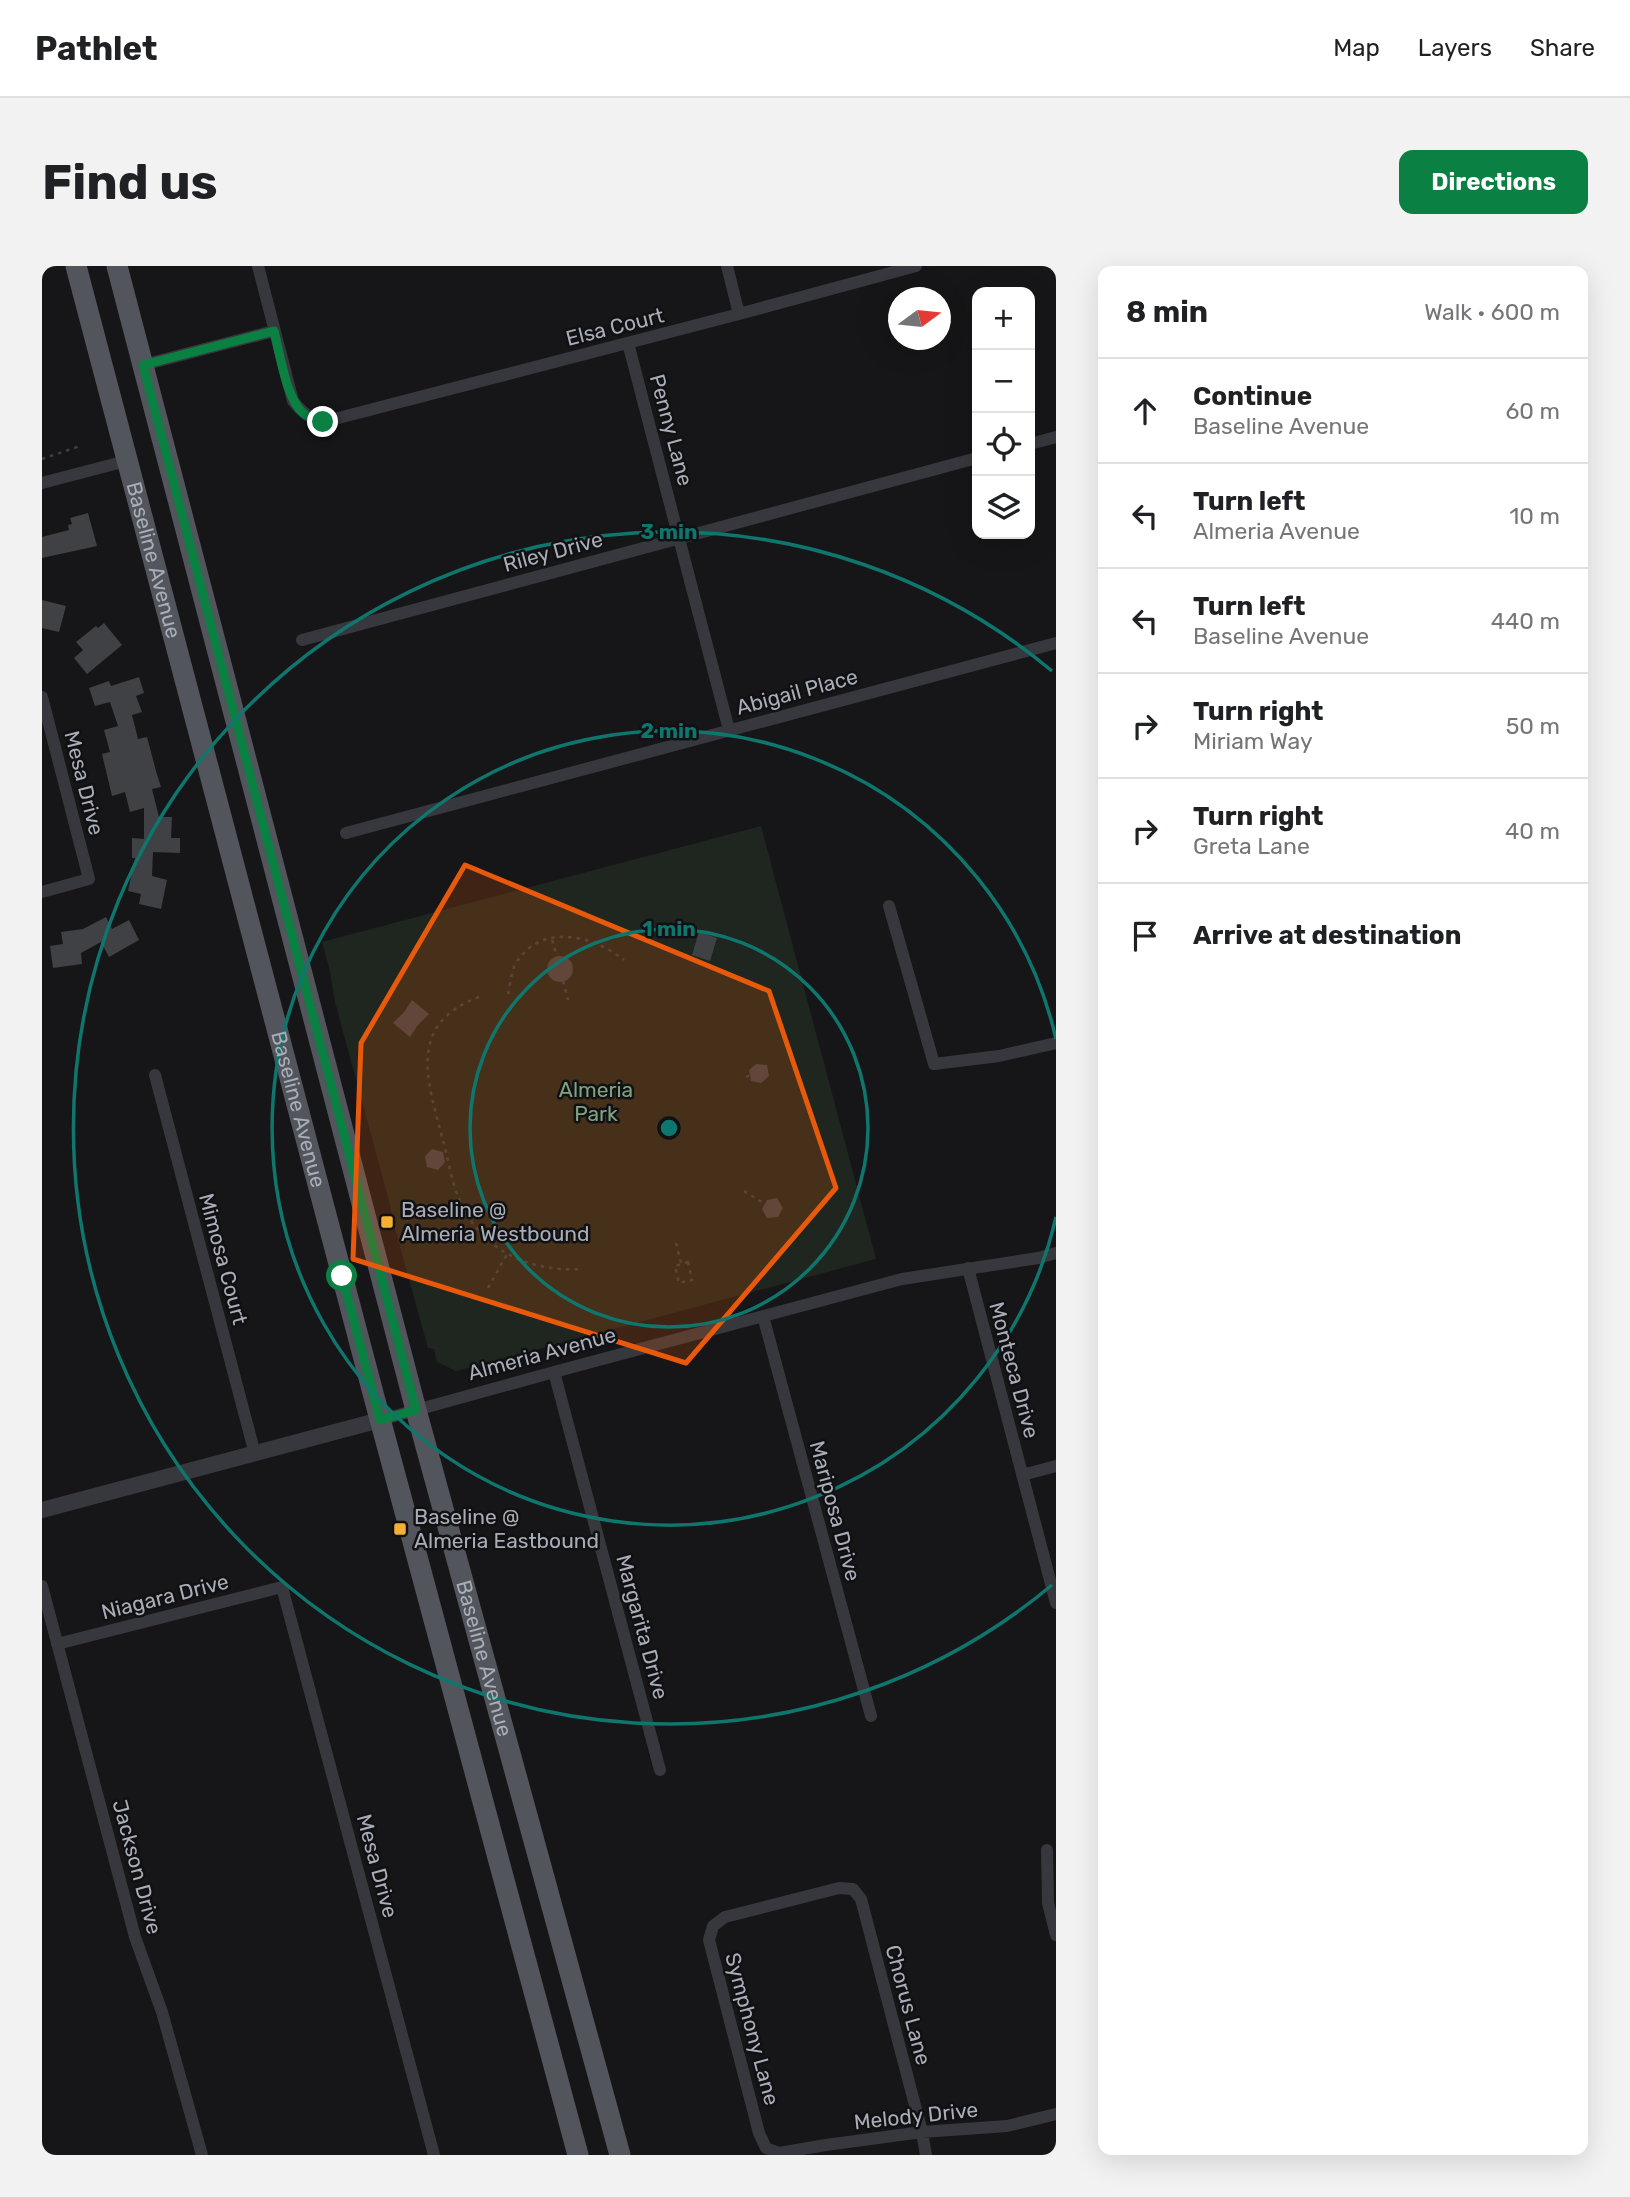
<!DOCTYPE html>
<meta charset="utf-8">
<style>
:root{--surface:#fff;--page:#f2f2f2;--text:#202124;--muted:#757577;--line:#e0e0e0;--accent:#0b8043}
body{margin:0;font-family:Rubik,sans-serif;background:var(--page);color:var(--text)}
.controls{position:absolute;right:21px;top:21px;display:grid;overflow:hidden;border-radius:14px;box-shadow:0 7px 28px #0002}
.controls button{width:63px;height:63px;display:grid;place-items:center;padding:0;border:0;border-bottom:2px solid var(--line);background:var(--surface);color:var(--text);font:35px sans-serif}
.compass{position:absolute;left:846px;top:21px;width:63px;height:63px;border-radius:50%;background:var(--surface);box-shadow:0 7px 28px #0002;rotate:75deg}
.stop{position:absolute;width:21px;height:21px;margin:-16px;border:5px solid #0b8043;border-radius:50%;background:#fff}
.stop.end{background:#0b8043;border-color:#fff;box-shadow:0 2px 7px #0008}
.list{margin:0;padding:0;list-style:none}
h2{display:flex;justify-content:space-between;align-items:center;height:91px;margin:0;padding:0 28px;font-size:30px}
h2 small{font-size:23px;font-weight:400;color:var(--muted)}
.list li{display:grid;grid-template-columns:46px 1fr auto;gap:21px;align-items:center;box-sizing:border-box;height:105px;padding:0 28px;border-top:2px solid var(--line)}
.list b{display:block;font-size:26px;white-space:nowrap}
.list p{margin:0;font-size:23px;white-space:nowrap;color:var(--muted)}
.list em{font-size:23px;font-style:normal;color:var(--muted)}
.icon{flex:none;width:38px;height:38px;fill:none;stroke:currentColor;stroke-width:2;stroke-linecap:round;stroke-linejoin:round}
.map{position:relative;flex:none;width:1014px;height:1889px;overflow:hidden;border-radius:14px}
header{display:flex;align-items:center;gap:42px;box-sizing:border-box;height:98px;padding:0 35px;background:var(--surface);border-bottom:2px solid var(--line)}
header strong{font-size:33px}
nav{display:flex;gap:38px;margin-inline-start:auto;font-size:24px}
.intro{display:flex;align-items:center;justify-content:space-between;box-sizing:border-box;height:168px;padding:0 42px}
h1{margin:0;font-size:49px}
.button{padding:18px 32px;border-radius:14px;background:var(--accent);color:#fff;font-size:24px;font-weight:700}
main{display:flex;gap:42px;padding:0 42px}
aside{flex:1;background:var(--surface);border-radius:14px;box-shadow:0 7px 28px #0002}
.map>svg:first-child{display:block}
.green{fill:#1e261f}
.building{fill:#404145}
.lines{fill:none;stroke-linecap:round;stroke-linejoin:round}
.path{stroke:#3d3f44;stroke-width:2.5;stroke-dasharray:3.5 5;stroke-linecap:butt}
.minor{stroke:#37383d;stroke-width:12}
.tertiary{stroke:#37383d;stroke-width:16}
.primary{stroke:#53555c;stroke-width:21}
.route{stroke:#0b8043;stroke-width:9}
.marked{fill:#e8590c;fill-opacity:0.2;stroke:#e8590c;stroke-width:5;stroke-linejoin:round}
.ring{fill:none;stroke:#0f766e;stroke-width:3.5}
.poi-dot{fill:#f2b134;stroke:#111113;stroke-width:2.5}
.labels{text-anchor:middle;stroke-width:5;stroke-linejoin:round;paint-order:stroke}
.street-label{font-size:21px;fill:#a8adb8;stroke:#111113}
.park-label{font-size:21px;fill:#7fa381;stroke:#111113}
.poi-label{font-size:21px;fill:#a8adb8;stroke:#111113;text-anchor:start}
.centre{fill:#0f766e;stroke:#111113;stroke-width:3.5}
.ring-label{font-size:21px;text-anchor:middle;font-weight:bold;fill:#0f766e;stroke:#111113;stroke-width:5;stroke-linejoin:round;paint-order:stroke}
</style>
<header>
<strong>Pathlet</strong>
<nav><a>Map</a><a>Layers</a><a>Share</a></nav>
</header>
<div class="intro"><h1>Find us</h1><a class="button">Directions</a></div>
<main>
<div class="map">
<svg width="1014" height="1889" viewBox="0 0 1014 1889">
<rect width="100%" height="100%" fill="#161618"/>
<path class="green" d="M719 560 834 993 414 1105 395 1096 392 1083 386 1082 352 959 347 935 293 736 288 705 280 676Z"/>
<path class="building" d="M46 247 55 280 0 292V271L27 264 26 259 30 258 28 252Z
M0 334 24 340 17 366 0 362Z
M62 357 80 379 45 408 32 392 41 384 34 376 54 360 56 362Z
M97 411 102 427 94 430 100 446 90 449 96 473 105 471 114 505 119 521 110 523 117 551H130L129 572H138V587L111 586 110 610 125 614 119 643 97 638 99 628 86 625 93 592H90V572L102 573V542L88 546 83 526 70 530 60 488 68 486 62 464 76 460 68 436 53 440 47 422 67 415 69 420Z
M64 651 70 663 87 654 97 674 67 691 59 676 39 687 40 698 11 702 8 680 21 678 19 666 41 663Z
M657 666 675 672 668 695 650 689Z
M505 703a13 13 0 1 1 26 0a13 13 0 1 1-26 0Z
M370 734 387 748 376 759 368 771 351 757 362 746Z
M714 798 725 799 727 810 719 817 709 815 707 804Z
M390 883 401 886 403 896 396 904 385 901 383 890Z
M735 932 741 942 736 951 725 952 720 943 725 934Z"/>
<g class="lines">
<path class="path" d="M0 193 35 181 38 177
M510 674 515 691
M521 715 526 734
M466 728C468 720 469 709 472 701 495 656 550 668 582 694
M437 731C365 758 385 813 400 871 406 891 409 914 417 933 439 984 486 1006 539 1003
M704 811 708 809
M702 925 723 938
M634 977 639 997
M646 996 650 1014 637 1017 633 1000Z
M446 1022 465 988"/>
<path class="minor" d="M216 0 251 135C260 146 267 152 281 156L697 48 874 0
M685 0 697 48
M586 77 687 464
M101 99 232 65
M988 178 1014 171
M0 217 84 195
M260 374 935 192
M0 431 47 613 0 626
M304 567 1014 377
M847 640 892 798 957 790 1014 777
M113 809 213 1188
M926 1002 1014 1337
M721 1050 829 1450
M512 1106 618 1504
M338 1154 512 1106 860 1013 996 992 1014 987
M980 1209 1014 1200
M0 1320 93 1671 120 1746 160 1889
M15 1378 240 1321 392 1889
M1005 1584 1006 1637 1014 1669
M884 1889 880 1866 819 1633 811 1623 797 1622 683 1651 671 1660 667 1674 717 1867 724 1882 737 1887 784 1879 880 1866 965 1860 1014 1848"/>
<path class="tertiary" d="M0 1244 338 1154"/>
<g class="primary">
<path id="s1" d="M34 0 331 1127 536 1889"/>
<path id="s2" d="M75 0 374 1144 578 1889"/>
</g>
</g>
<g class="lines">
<path class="route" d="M281 156C274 154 267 152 261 147 244 132 238 88 232 65L101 99 374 1144 338 1154 300 1010"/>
</g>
<path class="marked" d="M423 599 727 725 794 922 644 1097 311 993 319 777Z"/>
<g class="ring">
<circle cx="627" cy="862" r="199"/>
<path d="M1014 951A397 397 0 1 1 1014 773"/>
<path d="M1010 1319A596 596 0 1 1 1010 405"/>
</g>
<g class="poi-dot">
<rect x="338" y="949" width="14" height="14" rx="3.5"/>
<rect x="351" y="1256" width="14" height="14" rx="3.5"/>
</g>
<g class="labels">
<g class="street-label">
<text transform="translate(573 61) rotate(-14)" y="7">Elsa Court</text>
<text transform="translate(629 164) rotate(75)" y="7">Penny Lane</text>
<text transform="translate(511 286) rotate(-15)" y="7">Riley Drive</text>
<text dy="7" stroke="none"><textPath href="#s1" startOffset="304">Baseline Avenue</textPath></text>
<text transform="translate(755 426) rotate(-15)" y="7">Abigail Place</text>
<text transform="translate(42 517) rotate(76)" y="7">Mesa Drive</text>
<text dy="7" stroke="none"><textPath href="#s1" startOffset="872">Baseline Avenue</textPath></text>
<text transform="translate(181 993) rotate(75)" y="7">Mimosa Court</text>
<text transform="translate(500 1088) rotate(-15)" y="7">Almeria Avenue</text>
<text transform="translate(972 1104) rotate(75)" y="7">Monteca Drive</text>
<text transform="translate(793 1245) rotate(75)" y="7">Mariposa Drive</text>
<text transform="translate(123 1331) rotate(-14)" y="7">Niagara Drive</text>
<text transform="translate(600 1361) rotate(75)" y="7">Margarita Drive</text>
<text dy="7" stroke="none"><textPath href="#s2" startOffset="1440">Baseline Avenue</textPath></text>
<text transform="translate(335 1600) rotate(75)" y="7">Mesa Drive</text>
<text transform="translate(95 1601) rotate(75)" y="7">Jackson Drive</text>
<text transform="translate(866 1739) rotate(75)" y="7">Chorus Lane</text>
<text transform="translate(710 1763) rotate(75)" y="7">Symphony Lane</text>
<text transform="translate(874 1850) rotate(-6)" y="7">Melody Drive</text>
</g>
<g class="park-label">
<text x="554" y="831">Almeria<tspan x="554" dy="24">Park</tspan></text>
</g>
<g class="poi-label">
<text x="359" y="951">Baseline @<tspan x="359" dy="24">Almeria Westbound</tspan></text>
<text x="372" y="1258">Baseline @<tspan x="372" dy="24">Almeria Eastbound</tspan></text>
</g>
</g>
<circle cx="627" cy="862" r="10" class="centre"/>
<g class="ring-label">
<text x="627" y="273">3 min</text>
<text x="627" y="472">2 min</text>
<text x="627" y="670">1 min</text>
</g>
</svg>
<div class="controls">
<button>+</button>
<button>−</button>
<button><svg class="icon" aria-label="locate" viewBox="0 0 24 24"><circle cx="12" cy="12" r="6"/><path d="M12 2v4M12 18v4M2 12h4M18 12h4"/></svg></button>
<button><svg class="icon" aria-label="layers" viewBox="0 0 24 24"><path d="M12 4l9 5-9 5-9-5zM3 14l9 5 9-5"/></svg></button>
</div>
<svg class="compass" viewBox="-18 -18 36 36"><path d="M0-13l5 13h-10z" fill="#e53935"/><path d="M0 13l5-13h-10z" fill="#757577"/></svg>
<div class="stop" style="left:300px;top:1010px"></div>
<div class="stop end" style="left:281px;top:156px"></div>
</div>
<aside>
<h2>8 min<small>Walk · 600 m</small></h2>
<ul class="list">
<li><svg class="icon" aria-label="ahead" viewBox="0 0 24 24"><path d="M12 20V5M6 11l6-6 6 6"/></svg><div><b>Continue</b><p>Baseline Avenue</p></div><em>60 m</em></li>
<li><svg class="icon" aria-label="left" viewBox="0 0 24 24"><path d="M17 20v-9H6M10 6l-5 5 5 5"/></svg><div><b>Turn left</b><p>Almeria Avenue</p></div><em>10 m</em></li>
<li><svg class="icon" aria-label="left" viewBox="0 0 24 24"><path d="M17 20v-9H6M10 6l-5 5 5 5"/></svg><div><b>Turn left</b><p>Baseline Avenue</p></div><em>440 m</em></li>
<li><svg class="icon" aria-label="right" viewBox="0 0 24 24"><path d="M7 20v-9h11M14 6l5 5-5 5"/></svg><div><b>Turn right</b><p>Miriam Way</p></div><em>50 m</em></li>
<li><svg class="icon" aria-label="right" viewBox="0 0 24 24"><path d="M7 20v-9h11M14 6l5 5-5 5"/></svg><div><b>Turn right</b><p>Greta Lane</p></div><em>40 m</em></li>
<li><svg class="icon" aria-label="arrive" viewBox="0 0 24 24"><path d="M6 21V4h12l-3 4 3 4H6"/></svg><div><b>Arrive at destination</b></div></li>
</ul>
</aside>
</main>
